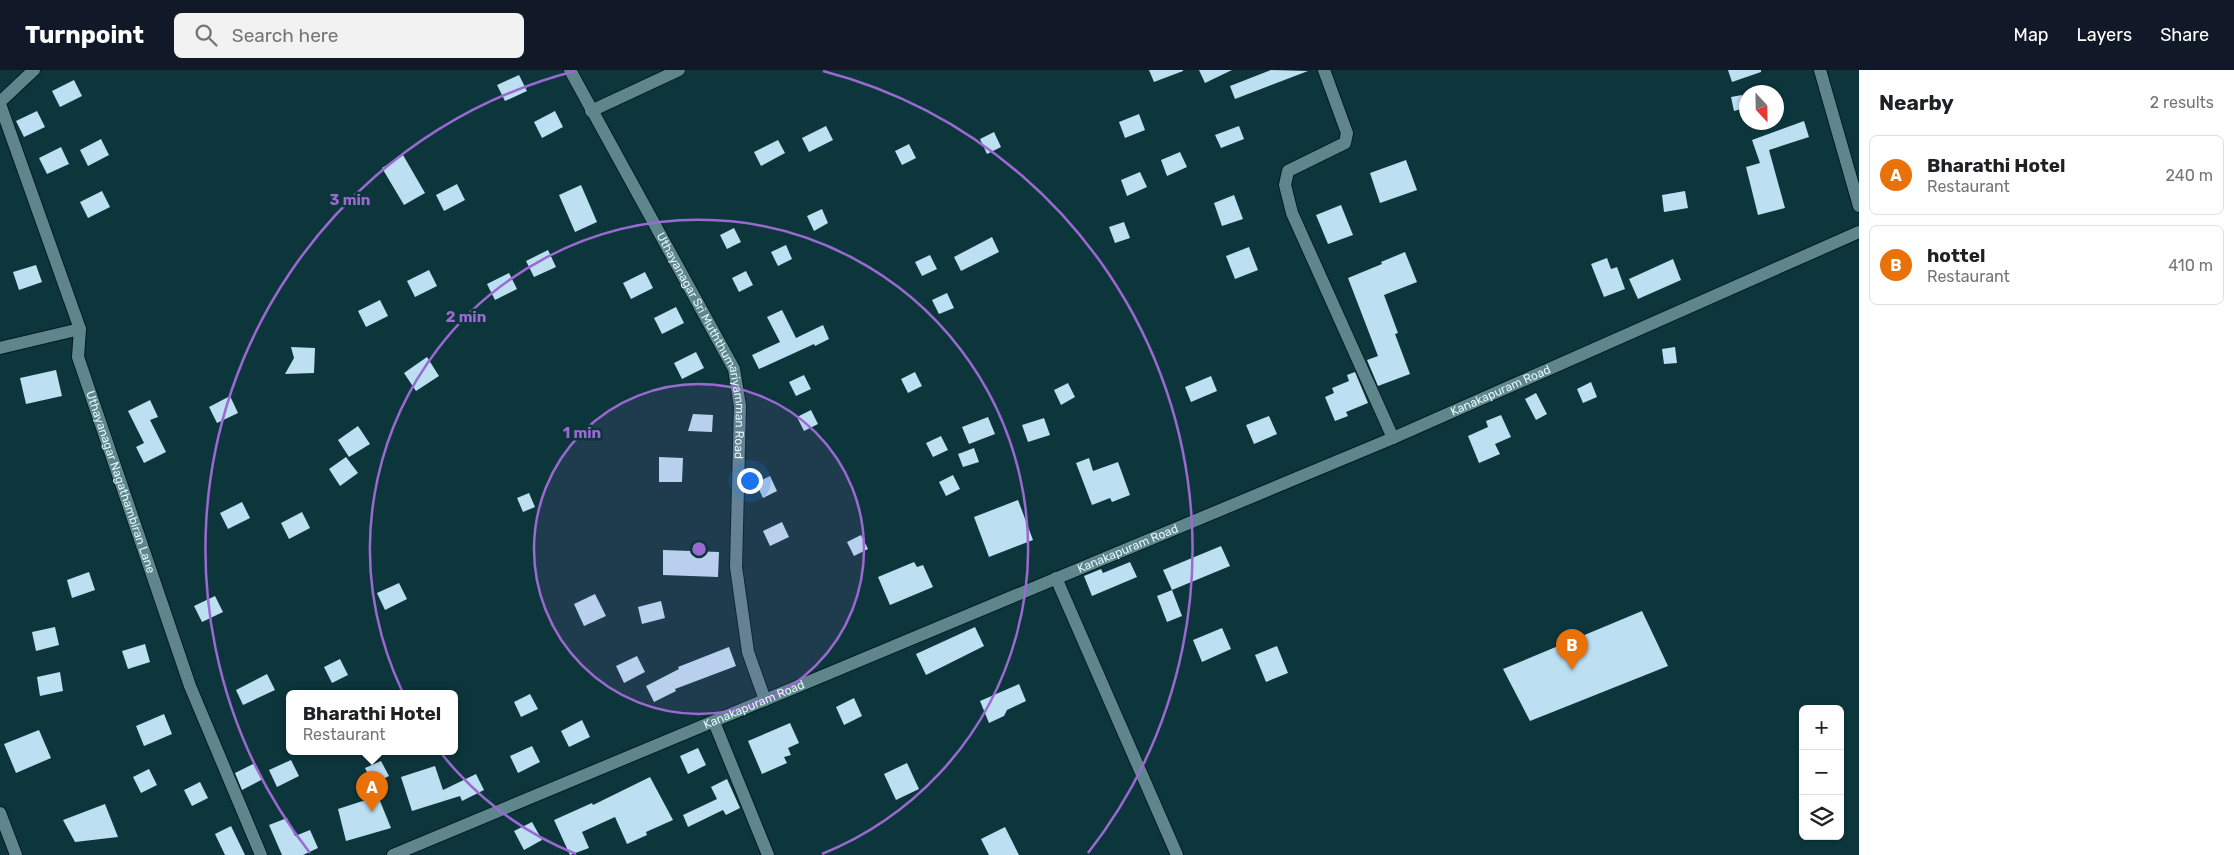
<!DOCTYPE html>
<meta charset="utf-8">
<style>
:root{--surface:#fff;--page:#f2f2f2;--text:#202124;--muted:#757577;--line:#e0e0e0;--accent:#111827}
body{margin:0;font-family:Rubik,sans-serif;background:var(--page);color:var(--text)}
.controls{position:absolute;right:15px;bottom:15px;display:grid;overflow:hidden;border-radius:8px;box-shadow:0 1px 4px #0004}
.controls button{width:45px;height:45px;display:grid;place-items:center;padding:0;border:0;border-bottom:1px solid var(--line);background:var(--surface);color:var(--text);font:25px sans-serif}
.compass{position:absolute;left:1739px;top:15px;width:45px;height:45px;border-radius:50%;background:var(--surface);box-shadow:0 1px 4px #0004;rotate:158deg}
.you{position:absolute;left:749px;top:410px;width:18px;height:18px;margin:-12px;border:4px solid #fff;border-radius:50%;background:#1a73e8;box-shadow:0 0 0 8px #1a73e833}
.badge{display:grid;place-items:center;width:32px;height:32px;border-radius:50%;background:var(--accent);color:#fff;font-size:16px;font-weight:700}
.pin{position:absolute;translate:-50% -41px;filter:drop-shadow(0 1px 2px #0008)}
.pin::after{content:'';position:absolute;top:26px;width:18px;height:15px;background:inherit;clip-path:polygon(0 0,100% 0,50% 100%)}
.popup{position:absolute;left:286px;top:620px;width:172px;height:65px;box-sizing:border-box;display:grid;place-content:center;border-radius:8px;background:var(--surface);filter:drop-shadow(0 1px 4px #0005);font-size:16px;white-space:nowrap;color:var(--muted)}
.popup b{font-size:19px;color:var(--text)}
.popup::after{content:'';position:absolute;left:50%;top:100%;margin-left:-10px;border:10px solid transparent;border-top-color:var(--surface)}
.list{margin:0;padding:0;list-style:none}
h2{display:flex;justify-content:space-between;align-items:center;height:65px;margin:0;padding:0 20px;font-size:21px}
h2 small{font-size:16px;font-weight:400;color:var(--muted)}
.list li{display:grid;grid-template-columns:32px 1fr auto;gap:15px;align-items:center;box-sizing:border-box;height:80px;margin:0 10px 10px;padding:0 10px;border:1px solid var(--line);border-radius:8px}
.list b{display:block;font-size:19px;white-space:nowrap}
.list p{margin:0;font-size:16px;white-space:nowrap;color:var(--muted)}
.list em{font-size:16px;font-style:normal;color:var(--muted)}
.icon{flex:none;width:28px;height:28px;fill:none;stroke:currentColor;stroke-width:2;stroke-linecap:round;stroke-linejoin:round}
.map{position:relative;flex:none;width:1859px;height:785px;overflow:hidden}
header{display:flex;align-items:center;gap:30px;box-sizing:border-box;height:70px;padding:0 25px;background:var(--accent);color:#fff}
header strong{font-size:24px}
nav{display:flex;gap:28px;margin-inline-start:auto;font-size:18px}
.search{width:350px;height:45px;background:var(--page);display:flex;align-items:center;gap:12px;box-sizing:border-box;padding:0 18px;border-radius:8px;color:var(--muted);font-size:19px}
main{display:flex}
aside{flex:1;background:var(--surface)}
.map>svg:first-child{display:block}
.building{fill:#bcdff2}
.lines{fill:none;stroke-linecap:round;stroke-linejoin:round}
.street-casing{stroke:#001c20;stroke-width:14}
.secondary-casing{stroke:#001c20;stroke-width:14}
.street{stroke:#5e868c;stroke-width:12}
.secondary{stroke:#5e868c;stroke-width:12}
.ring{fill:none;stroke:#9a69d1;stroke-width:2.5}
.labels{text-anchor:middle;stroke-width:5;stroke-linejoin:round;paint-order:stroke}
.street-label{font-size:12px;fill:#e2f7fa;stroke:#0d363c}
.centre{fill:#9a69d1;stroke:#0d363c;stroke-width:2.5}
.ring-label{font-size:15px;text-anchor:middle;font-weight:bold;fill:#9a69d1;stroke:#0d363c;stroke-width:5;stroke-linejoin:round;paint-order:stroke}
</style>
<header>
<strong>Turnpoint</strong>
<div class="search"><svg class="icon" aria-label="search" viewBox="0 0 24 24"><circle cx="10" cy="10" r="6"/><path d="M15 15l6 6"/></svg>Search here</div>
<nav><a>Map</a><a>Layers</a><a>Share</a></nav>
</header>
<main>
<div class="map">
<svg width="1859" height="785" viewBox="0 0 1859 785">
<rect width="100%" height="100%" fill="#0d363c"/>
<path class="building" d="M1149 0H1183V1L1154 12Z
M1199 0H1232L1205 13Z
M1271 0 1308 1 1235 29 1230 16Z
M1728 0H1761V2L1732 12Z
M519 5 527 21 505 31 497 15Z
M74 10 82 26 60 37 52 21Z
M1742 25 1745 38 1734 41 1731 27Z
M37 41 45 57 24 67 16 51Z
M555 41 563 57 542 68 534 52Z
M1139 44 1145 60 1125 68 1119 52Z
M1804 51 1809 67 1769 80 1785 138 1758 145 1746 97 1760 93 1752 70Z
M826 56 833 70 809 82 802 68Z
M1239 56 1244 69 1221 78 1215 65Z
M994 62 1001 77 987 84 980 69Z
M101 69 109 85 88 96 80 80Z
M778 70 785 83 761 96 754 82Z
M909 74 916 88 902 95 895 81Z
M61 77 69 94 47 104 39 88Z
M1180 82 1187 97 1167 106 1161 90Z
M403 85 425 123 404 135 382 98Z
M1406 90 1417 120 1380 133 1370 103Z
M1140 102 1147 117 1127 126 1121 110Z
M457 114 465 130 444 141 436 125Z
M581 115 597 152 575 162 559 125Z
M102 121 110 137 88 148 80 132Z
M1685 121 1688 138 1664 142 1662 125Z
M1234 125 1243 149 1222 156 1214 133Z
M1341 135 1353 165 1328 174 1316 145Z
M822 139 828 153 814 161 807 146Z
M1124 152 1130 168 1115 173 1109 157Z
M734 158 741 172 727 179 720 165Z
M992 167 999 182 961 201 954 187Z
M786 175 792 189 778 196 771 182Z
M1249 177 1258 200 1235 209 1226 186Z
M548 180 556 197 534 207 526 191Z
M1405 182 1417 212 1384 225 1398 263 1395 264 1410 304 1378 316 1367 290 1378 286 1348 208 1382 194 1381 192Z
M930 185 937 199 922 206 915 192Z
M1607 188 1611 199 1617 197 1625 219 1604 227 1591 194Z
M1673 189 1681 210 1638 229 1629 209Z
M36 195 42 212 19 220 13 202Z
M429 200 437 216 415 227 407 211Z
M746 201 753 215 739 222 732 208Z
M645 202 653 218 631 229 623 213Z
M509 203 517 219 495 230 487 214Z
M947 223 954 238 939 244 932 230Z
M380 230 388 246 366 257 358 241Z
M676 237 684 253 662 264 654 248Z
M782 240 796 268 823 255 829 269 815 276 814 274 759 299 752 285 780 272 767 247Z
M291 277 315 278 314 303 285 304 294 288Z
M1675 277 1677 293 1664 294 1662 279Z
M696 282 704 298 682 309 674 293Z
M427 287 439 306 416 321 404 303Z
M56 300 62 326 26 334 20 308Z
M915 302 922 316 908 323 901 309Z
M1355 302 1368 333 1346 342 1348 346 1335 351 1325 327 1334 323 1332 318 1349 311 1347 305Z
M804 305 811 319 796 326 789 312Z
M1211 306 1217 321 1191 332 1185 317Z
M1591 312 1597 327 1583 333 1577 319Z
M1068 313 1075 327 1061 335 1054 320Z
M1536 323 1547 344 1536 350 1525 329Z
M230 326 238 343 217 353 209 337Z
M150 330 158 347 150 350 166 382 144 393 136 377 144 373 128 341Z
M811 340 818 354 804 361 797 347Z
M693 344 713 345 712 362 688 361Z
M1501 345 1511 367 1495 374 1500 384 1479 393 1468 366 1488 357 1486 351Z
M1269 346 1277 364 1254 374 1246 355Z
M988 347 995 364 969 374 962 357Z
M1044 348 1050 365 1028 372 1022 355Z
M358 356 370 374 349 387 338 370Z
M941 366 948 380 933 387 926 373Z
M974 378 979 392 963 397 958 384Z
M346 387 358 403 340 416 329 399Z
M659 387 683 388 682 412H659Z
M1089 388 1093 401 1118 392 1130 425 1112 432 1110 428 1092 435 1076 393Z
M953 405 960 419 946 426 939 412Z
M770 406 777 421 763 428 756 413Z
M529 423 535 437 523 442 517 428Z
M1018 430 1033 470 989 487 974 447Z
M242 432 250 448 228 459 220 443Z
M302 442 310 458 289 469 281 453Z
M782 452 789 467 770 476 763 461Z
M861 465 868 479 854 486 847 472Z
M1221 476 1230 496 1172 520 1163 500Z
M663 480 719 482 718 507 663 505Z
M914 492 917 497 923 495 933 517 890 535 878 507Z
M1130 492 1137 507 1092 526 1084 506 1101 499 1103 503Z
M89 502 95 520 72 528 67 510Z
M399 513 407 529 385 540 377 523Z
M1172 520 1182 546 1167 552 1157 526Z
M595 524 606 546 584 556 574 534Z
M215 526 223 542 202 552 194 536Z
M661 531 665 548 642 554 638 537Z
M1642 541 1668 596 1530 651 1503 599Z
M55 557 59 575 36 581 32 562Z
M975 557 984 576 926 605 916 584Z
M1222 558 1231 579 1202 592 1193 570Z
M145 574 150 592 128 599 122 581Z
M1277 576 1288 603 1266 612 1255 585Z
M729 577 736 596 675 619 676 621 654 632 646 616 679 599 678 597Z
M637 586 645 602 624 613 616 596Z
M340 589 348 605 332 613 324 597Z
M60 602 63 621 40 626 37 607Z
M267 604 275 620 243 635 236 620Z
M1019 614 1026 631 1007 640 1004 646 989 653 980 631Z
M530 624 538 639 521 647 514 632Z
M854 628 862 646 844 655 836 637Z
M164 644 172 664 144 676 136 656Z
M582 650 590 667 569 677 561 661Z
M790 653 799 673 788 678 791 685 784 687 787 693 762 704 748 671Z
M39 660 51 688 16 703 4 674Z
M532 676 540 692 518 703 510 686Z
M698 678 706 695 688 704 680 686Z
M291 690 299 706 277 717 269 700Z
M381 691 389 706 373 714 365 698Z
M255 693 263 709 242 720 235 703Z
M907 693 919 719 896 730 884 704Z
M435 696 443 720 476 704 484 720 462 731 460 726 412 741 401 707Z
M149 699 157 715 141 723 133 707Z
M650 707 673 750 646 762 647 765 627 774 615 747 582 762 589 778 570 785 554 750 592 733 593 735Z
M727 709 740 738 726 745 723 740 688 757 683 745 717 729 711 717Z
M200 712 208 728 192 736 184 720Z
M378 726 391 758 346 771 338 739Z
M105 734 118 767 75 772 63 750Z
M287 748 295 766 310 760 318 778 303 785H282L269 755Z
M532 752 542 770 524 780 514 761Z
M231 756 245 785H225L215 764Z
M1005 757 1019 785H989L981 769Z"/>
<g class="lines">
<g class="street-casing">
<g id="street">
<path id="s1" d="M570 0 734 299 740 336 736 497 748 582 765 630"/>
<path d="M1324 0 1347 63 1345 73 1288 101 1285 115 1292 143 1393 368"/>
<path d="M1820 0 1859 136"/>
<path d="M0 32 34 0"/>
<path id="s2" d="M0 34 80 259 78 287 190 616 261 785"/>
<path d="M591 41 679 0"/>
<path d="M0 278 80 259"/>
<path d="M1056 508 1177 785"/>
<path d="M714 652 768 785"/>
<path d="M0 743 16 785"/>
</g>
</g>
<g class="secondary-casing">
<g id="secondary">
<path id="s3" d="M393 785 1393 368 1859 162"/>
</g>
</g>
<use href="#street" class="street"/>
<use href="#secondary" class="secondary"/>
</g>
<circle cx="699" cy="479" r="165" fill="#9a69d1" fill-opacity=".12"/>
<g class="ring">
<circle cx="699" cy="479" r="165"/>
<path d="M576 784A329 329 0 1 1 822 784"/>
<path d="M310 783A494 494 0 0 1 575 1M823 1A494 494 0 0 1 1088 783"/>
</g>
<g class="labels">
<g class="street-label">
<text dy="4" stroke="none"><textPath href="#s1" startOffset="309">Uthayanagar Sri Muththumariyamman Road</textPath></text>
<text dy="4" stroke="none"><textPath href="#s3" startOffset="1201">Kanakapuram Road</textPath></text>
<text dy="4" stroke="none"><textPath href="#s2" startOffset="399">Uthayanagar Nagathambiran Lane</textPath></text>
<text dy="4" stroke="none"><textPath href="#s3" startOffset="796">Kanakapuram Road</textPath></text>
<text dy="4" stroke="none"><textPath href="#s3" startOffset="391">Kanakapuram Road</textPath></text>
</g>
</g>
<circle cx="699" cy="479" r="8" class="centre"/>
<g class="ring-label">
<text x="350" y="135">3 min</text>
<text x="466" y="252">2 min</text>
<text x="582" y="368">1 min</text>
</g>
</svg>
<div class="controls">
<button>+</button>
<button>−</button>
<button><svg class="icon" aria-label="layers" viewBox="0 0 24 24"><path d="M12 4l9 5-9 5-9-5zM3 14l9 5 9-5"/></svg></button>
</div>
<svg class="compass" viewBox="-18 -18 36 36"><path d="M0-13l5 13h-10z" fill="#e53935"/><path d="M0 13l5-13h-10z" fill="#757577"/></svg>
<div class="you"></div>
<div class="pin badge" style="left:372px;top:742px;background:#e8710a">A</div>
<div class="popup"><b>Bharathi Hotel</b>Restaurant</div>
<div class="pin badge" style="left:1572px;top:600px;background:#e8710a">B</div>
</div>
<aside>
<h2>Nearby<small>2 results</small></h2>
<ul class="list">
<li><span class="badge" style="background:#e8710a">A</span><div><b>Bharathi Hotel</b><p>Restaurant</p></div><em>240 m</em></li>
<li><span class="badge" style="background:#e8710a">B</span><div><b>hottel</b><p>Restaurant</p></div><em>410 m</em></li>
</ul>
</aside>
</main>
